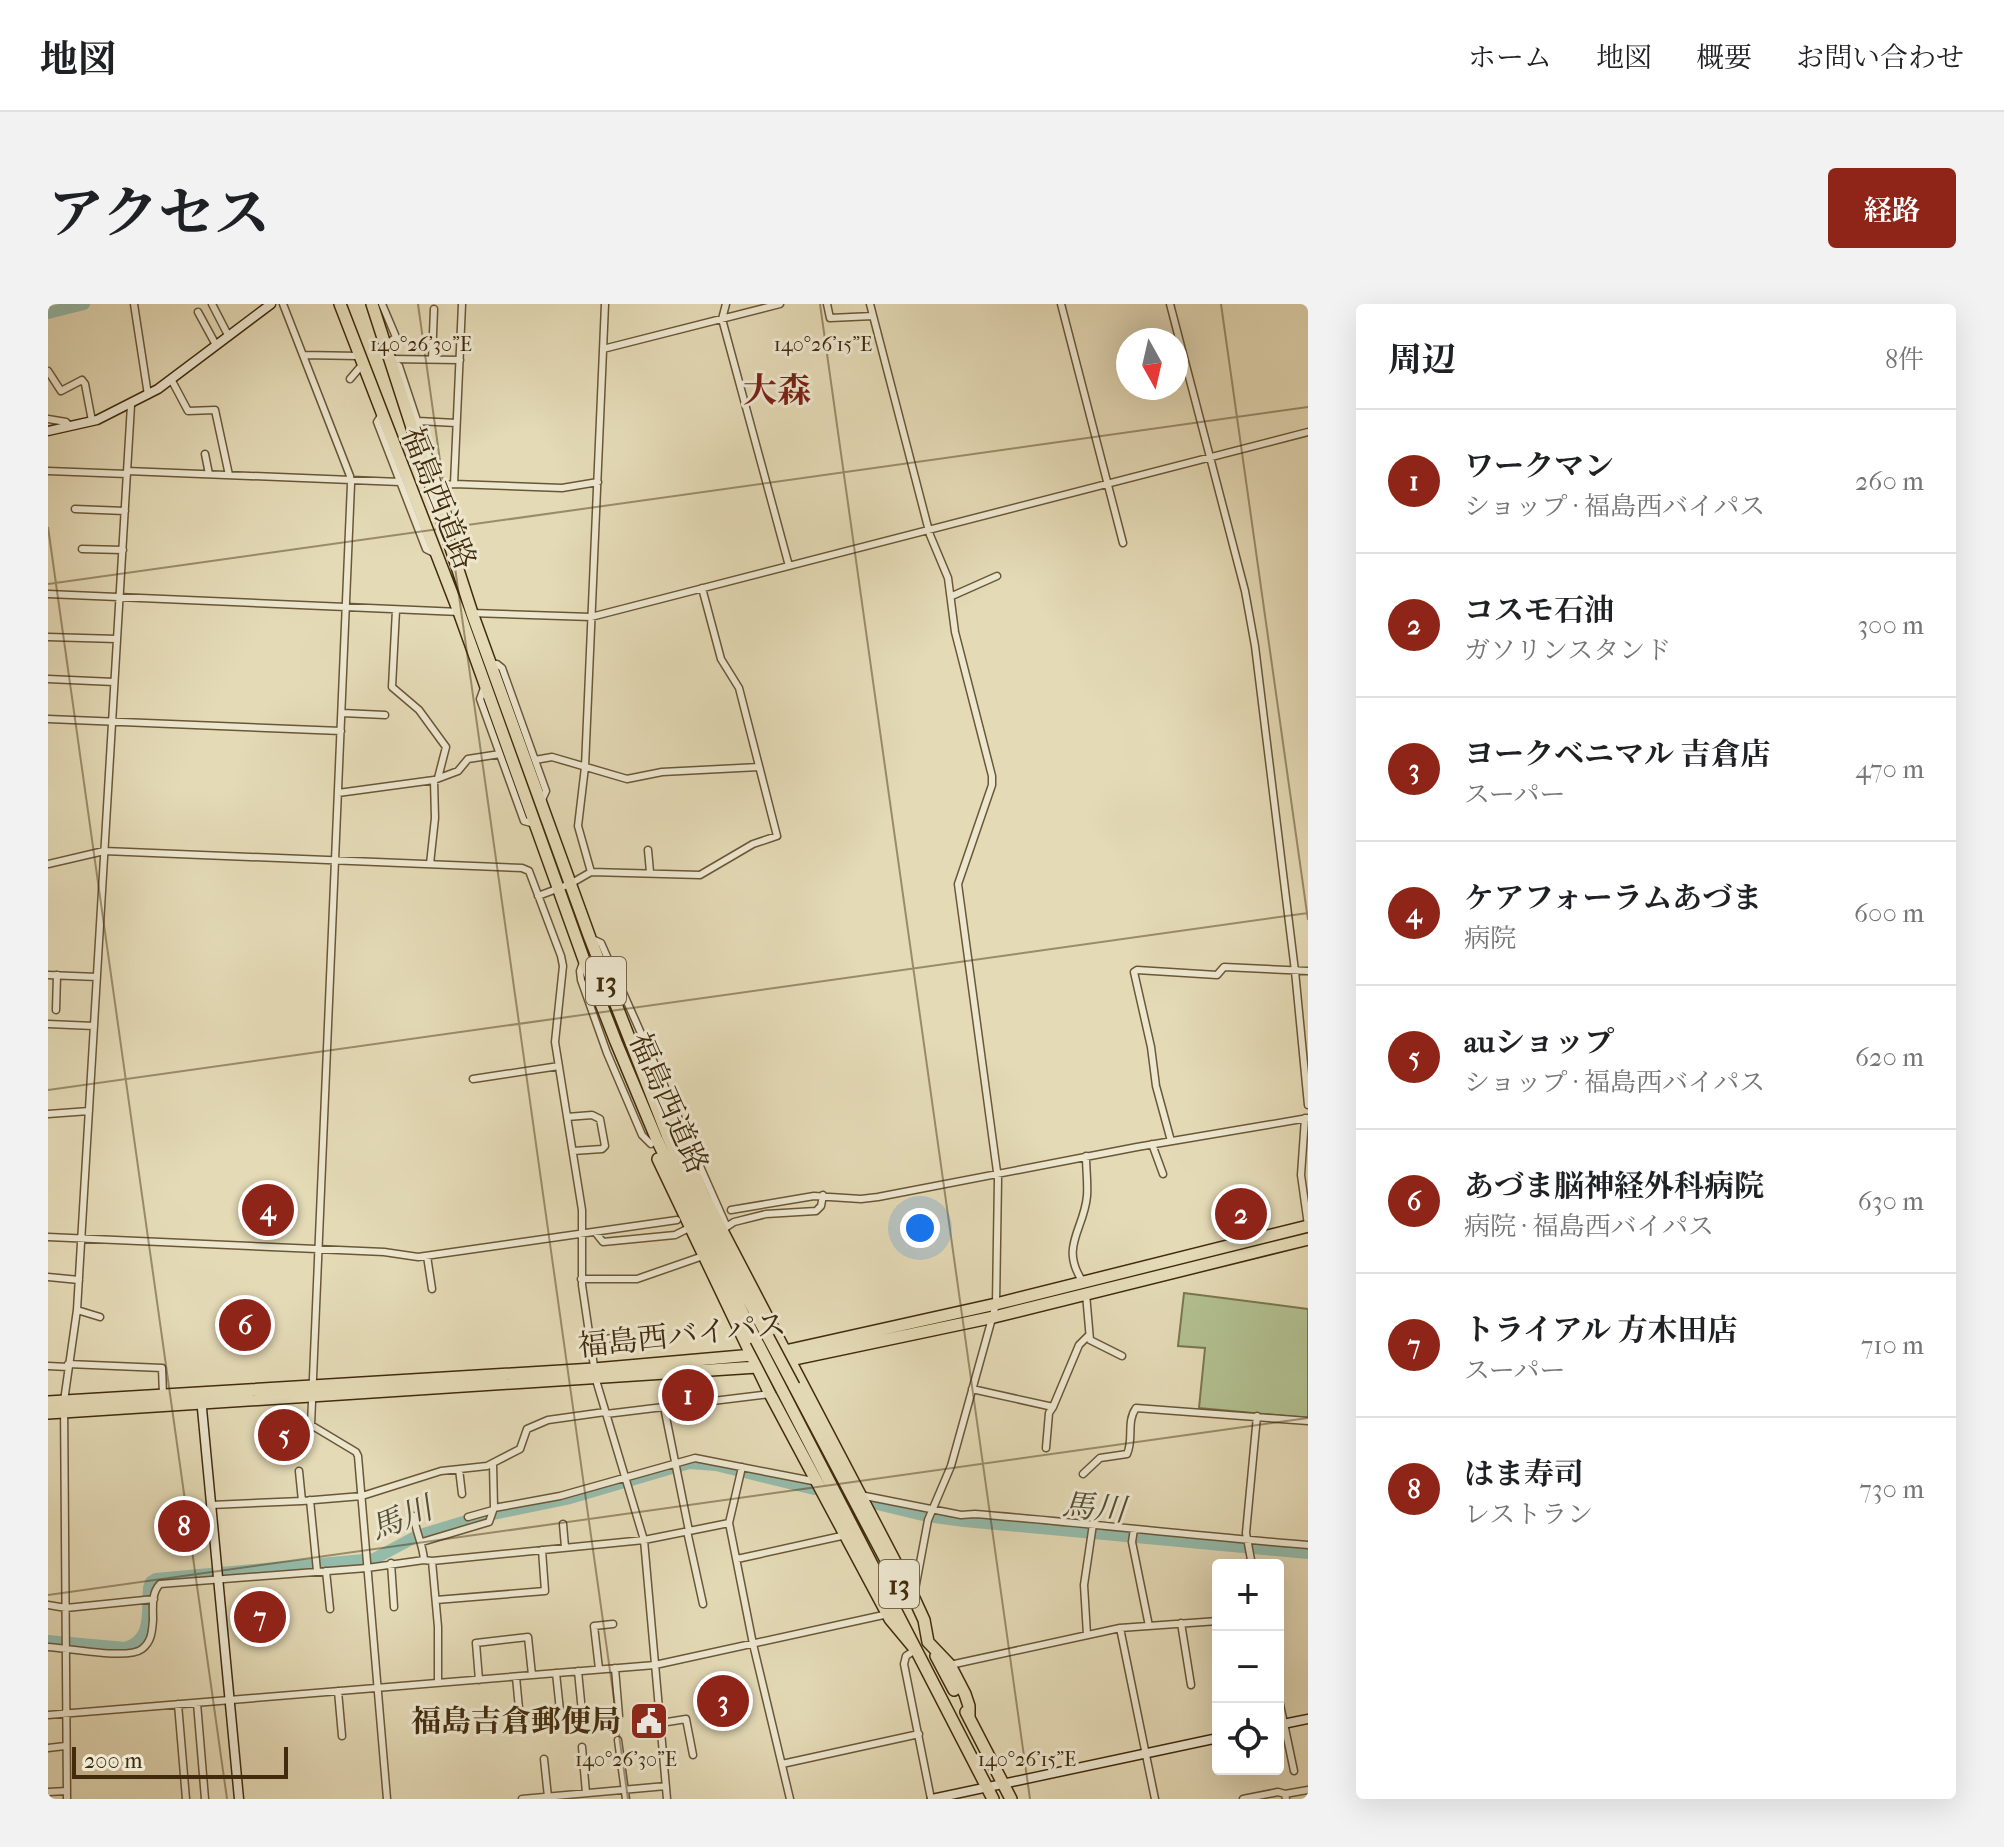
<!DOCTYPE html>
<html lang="ja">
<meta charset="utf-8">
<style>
:root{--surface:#fff;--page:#f2f2f2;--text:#202124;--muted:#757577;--line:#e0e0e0;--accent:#8f2418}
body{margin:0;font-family:"IM FELL French Canon","Noto Serif JP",serif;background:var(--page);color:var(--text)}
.controls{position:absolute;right:24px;bottom:24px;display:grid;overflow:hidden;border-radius:8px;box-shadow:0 8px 32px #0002}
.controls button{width:72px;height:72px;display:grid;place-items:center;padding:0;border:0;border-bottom:2px solid var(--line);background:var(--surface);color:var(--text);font:40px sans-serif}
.compass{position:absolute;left:1068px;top:24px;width:72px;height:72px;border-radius:50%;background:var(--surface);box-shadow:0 8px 32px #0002;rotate:172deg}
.scale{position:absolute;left:24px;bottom:20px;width:216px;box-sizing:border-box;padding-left:8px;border:4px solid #412b0c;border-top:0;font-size:22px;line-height:28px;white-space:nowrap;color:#412b0c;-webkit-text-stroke:6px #ede7d0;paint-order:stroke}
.you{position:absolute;left:872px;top:924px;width:28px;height:28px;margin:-20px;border:6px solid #fff;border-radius:50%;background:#1a73e8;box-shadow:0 0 0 12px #1a73e833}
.badge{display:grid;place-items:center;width:52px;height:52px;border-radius:50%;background:var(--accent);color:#fff;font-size:26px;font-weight:700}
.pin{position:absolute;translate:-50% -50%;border:4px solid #fff;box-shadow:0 2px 8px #0006}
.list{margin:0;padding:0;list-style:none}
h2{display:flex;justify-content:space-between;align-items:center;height:104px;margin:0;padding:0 32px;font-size:34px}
h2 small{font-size:26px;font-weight:400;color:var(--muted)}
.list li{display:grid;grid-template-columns:52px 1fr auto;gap:24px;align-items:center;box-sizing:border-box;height:144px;padding:0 32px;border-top:2px solid var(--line)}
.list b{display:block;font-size:30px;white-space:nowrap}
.list p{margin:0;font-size:26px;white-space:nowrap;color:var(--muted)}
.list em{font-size:26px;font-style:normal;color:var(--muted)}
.icon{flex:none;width:44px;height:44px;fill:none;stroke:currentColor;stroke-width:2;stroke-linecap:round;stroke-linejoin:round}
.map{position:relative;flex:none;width:1260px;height:1495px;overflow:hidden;border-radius:8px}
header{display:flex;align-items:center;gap:48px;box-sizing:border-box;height:112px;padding:0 40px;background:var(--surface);border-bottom:2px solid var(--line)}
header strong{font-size:38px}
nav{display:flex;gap:44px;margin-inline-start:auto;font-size:28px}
.intro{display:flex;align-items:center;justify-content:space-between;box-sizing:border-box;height:192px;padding:0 48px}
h1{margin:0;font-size:56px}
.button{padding:20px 36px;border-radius:8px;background:var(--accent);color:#fff;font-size:28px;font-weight:700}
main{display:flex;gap:48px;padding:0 48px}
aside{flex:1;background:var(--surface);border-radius:8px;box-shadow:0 8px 32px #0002}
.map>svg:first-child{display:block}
.green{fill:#b2c090;stroke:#7a764e;stroke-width:2}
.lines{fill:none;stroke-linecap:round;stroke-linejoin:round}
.river{stroke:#95bbab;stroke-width:12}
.street-casing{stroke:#6a5736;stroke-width:9}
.secondary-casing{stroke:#412b0c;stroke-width:11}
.highway-casing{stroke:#412b0c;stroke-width:14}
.street{stroke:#ede7d0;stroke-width:6}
.secondary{stroke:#ede7d0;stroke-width:8}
.highway{stroke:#e4dab6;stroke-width:11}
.highway-bridge-casing{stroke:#412b0c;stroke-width:14;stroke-linecap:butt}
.highway-bridge{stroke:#e4dab6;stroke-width:11}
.ticks{fill:none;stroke:#412b0c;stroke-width:2;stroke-opacity:0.45}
.labels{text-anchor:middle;stroke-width:6;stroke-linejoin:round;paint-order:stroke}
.shield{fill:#ede7d0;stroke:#756347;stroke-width:2}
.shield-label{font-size:28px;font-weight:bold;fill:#412b0c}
.street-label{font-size:30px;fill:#412b0c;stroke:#ede7d0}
.poi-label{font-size:30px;font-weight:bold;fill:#412b0c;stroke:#ede7d0;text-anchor:end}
.water-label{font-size:32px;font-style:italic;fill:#564f34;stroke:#ede7d0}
.quarter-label{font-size:34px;font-weight:bold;fill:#7a1f14;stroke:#ede7d0}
.ticks-label{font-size:20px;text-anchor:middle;fill:#412b0c;stroke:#ede7d0;stroke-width:6;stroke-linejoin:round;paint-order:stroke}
</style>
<header>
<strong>地図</strong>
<nav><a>ホーム</a><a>地図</a><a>概要</a><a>お問い合わせ</a></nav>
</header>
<div class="intro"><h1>アクセス</h1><a class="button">経路</a></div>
<main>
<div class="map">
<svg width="1260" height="1495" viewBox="0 0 1260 1495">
<rect width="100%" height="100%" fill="#e4dab6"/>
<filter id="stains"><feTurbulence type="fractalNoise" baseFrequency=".0025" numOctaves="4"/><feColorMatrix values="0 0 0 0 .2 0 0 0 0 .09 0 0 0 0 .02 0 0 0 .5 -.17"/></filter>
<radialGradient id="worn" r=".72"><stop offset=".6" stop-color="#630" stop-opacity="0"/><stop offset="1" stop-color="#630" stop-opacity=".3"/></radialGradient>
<path class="green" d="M1136 989 1260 1005V1114L1151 1104 1157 1044 1130 1042Z"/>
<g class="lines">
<path class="river" d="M0 9 36 0
M829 1200 879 1212 916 1217 1260 1249
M0 1337 77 1344C105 1336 99 1309 101 1284L103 1278 108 1275 326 1255 369 1232 435 1212 522 1194 641 1159 668 1161 766 1185"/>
<g class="street-casing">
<path id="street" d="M86 0 100 91
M164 0 180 31
M235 0 302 172 303 180 263 1121 308 1148 310 1152 339 1495
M334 0 348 33 338 41
M678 0 674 15 741 262
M779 0 782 14 825 12
M822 0 882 231 900 274 907 328 944 472V481L910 580 950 875 948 1000 903 1162 880 1216 866 1291
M1013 0 1075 239
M1122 0 1197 287 1207 342 1247 667 1260 801
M150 8 168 41
M555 45 732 0
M255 51 311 52
M342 55 412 56
M384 55 386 5
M345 57 351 62 402 216 400 230
M0 67 13 87 34 76 37 80 44 117
M123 75 140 107 167 106 181 171
M302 75 314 61
M333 112 329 118 378 245 386 249
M0 115 18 118 22 122
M370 117 408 119
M157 150 161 170
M0 167 79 170
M79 167 352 178
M406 180 414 0
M391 182 406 180 514 184 550 178
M27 205 77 207
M34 245 75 246
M0 290 412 308
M904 292 949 272
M348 306 344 383 371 406 398 443 390 474
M423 309 543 313 1260 128
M0 333 69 335
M442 360H449L454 364 498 487 493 498
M0 375 66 378
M436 384 432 395 476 517 487 520
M294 409 337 411
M0 415 293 427
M487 456 504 453 579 475 614 468 711 463
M290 489 386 476 410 467 420 455 452 450
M600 546 602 568
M0 560 56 547 474 564 481 567 513 652 515 662 507 738 534 906V981L548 1076 596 1236 619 1495
M382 560 387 514 386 476
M543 568 652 571 705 540 729 532 691 384 673 355 654 284
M490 592 522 580 543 568 530 522 537 463 557 0
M542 634 553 639 678 921
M536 656 532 667 533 676 559 749 594 831 603 840
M0 671 49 673
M8 706 9 671
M0 720 46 722
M425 775 511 762
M0 810 41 807
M519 813 544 811 552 815 557 842 554 845 525 847
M1257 814 1253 871 1260 921
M1123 837 1108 782 1103 743 1086 668 1089 666 1169 671 1176 663 1260 667
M1104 840 1115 870
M683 906 766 892 813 895 830 893 1089 843 1260 814
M677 924 686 918 718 910 768 907 773 902 775 891
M547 928 555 938 627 931 641 924
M0 933 336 948 370 953 629 916
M379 952 384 985
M0 973 31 976
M533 975H589L655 952
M1035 978C1011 943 1036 926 1039 892 1040 879 1038 865 1038 852
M1038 990 1042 1036 1074 1052
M29 1006 52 1013
M542 1038 569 1033
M20 1060 114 1064 115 1091
M0 1062 20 1063
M924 1085 1005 1103 1001 1109 998 1144
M616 1103 641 1227
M1005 1103 1031 1041 1040 1032
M558 1110 722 1090
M445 1160 446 1204 512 1192 647 1154 770 1178
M694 1163 681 1219 705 1340 742 1495
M411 1165 414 1190
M251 1167 254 1197 314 1192 393 1167 439 1162 472 1145 479 1125 500 1116 557 1108
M1035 1170 1052 1154 1079 1150C1086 1135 1078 1118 1088 1104L1260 1117
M812 1191 913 1211 927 1210C1038 1219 1149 1232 1260 1241
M262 1196 269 1267
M163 1201 254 1197
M366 1212C367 1227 375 1240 376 1256
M420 1213 445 1206
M515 1220 517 1243
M1086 1225 1084 1238 1101 1322
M639 1227 655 1300
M374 1238 441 1218 446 1204
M689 1255 798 1231
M343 1259 346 1303
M1204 1261 1198 1229 1209 1112
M278 1267 282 1305
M388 1296 497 1287 494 1246
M0 1301 18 1304 106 1295
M1133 1319 1143 1381
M1072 1324 1107 1495
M1039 1331 1036 1281 1045 1220
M0 1343C20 1344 80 1356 94 1345 104 1337 104 1327 105 1316 105 1304 103 1289 112 1280L319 1264 376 1256 384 1257
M867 1346 858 1352 856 1360 883 1495
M902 1361 1072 1324 1170 1317
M567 1364 571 1412
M551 1365 546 1322 565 1320
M530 1367 534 1408
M508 1369 513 1416
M468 1373 472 1415
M431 1376 428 1339 480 1333 484 1371
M390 1379V1323L384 1257 596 1236 681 1219
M290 1387 294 1432
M1230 1391 1246 1467
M149 1399 157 1495
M130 1400 138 1495
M0 1411 607 1361 840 1310
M613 1419 638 1415 645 1451
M570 1436 578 1495
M534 1443 538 1489
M0 1444 17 1442
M496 1455 500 1493
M734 1460 871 1430
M0 1488 19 1487
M19 1495 16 1097 29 1006 83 101
M474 1495 618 1482
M1195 1495 1230 1488 1237 1490
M1238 1495 1237 1490 1260 1486"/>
</g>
<g class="secondary-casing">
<path id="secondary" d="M0 127 49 116 110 85 223 0
M153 1094 191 1495
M1230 1421 1260 1415
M884 1495 1170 1434"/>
</g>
<g class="highway-casing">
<path id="highway" d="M292 0 411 308 536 656 568 738 609 836 708 1036
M324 0 424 309 542 634 620 833 672 942 720 1033
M592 742 656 892 865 1292 876 1316 880 1338 902 1361 917 1390 921 1402V1414
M610 855 722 1090 842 1315 867 1345
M746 1082 850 1279
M734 1086 945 1495
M0 1098 546 1065 728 1049 948 1000 1260 922
M0 1109 709 1063 946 1013 1260 935
M888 1352 906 1386
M918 1408 963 1495"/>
</g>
<use href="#street" class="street"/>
<use href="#secondary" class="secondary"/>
<use href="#highway" class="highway"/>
<g class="highway-bridge-casing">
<path id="highway-bridge" d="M720 1033 746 1082
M708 1036 734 1086"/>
</g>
<use href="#highway-bridge" class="highway-bridge"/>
</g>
<path class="ticks" d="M370 0 580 1495M772 0 982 1495M1173 0 1260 616M0 223 179 1495M0 280 1260 103M0 786 1260 609M0 1291 1260 1114"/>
<defs>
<g id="civic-square" transform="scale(2)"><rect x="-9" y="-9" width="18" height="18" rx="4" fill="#8f2418" stroke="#ede7d0"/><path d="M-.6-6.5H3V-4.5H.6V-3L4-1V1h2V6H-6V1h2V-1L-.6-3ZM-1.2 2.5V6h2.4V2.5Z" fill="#fff"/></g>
</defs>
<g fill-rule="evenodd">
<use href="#civic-square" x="601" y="1417"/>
</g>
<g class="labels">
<g class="shield">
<rect x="538" y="653" width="40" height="48" rx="6"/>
<rect x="831" y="1256" width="40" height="48" rx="6"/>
</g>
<g class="shield-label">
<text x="558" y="687">13</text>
<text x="851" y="1290">13</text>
</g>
<g class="street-label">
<text transform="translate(391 194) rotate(68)" y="10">福島西道路</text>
<text transform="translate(621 799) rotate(66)" y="10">福島西道路</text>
<text transform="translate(634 1031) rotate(-6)" y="10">福島西バイパス</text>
</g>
<g class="poi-label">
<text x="573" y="1427">福島吉倉郵便局</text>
</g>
<g class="water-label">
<text transform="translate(1046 1203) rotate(5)" y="11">馬川</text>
<text transform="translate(353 1214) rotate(-22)" y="11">馬川</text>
</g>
<g class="quarter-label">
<text x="729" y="98">大森</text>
</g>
</g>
<g class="ticks-label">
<text x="373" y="47">140°26'30"E</text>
<text x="775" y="47">140°26'15"E</text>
<text x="578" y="1462">140°26'30"E</text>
<text x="979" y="1462">140°26'15"E</text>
</g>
<rect width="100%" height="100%" filter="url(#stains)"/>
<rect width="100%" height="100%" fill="url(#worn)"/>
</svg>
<div class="controls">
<button>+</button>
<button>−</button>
<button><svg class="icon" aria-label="locate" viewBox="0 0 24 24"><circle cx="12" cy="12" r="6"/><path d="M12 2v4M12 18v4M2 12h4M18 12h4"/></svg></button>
</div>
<svg class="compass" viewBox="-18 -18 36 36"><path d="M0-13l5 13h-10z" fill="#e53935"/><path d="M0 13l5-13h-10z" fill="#757577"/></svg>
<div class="scale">200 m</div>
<div class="you"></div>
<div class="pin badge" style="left:640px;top:1091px">1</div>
<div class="pin badge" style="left:1193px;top:910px">2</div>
<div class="pin badge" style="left:675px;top:1397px">3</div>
<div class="pin badge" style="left:220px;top:906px">4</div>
<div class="pin badge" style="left:236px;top:1131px">5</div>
<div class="pin badge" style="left:197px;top:1021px">6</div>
<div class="pin badge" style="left:212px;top:1313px">7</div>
<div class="pin badge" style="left:136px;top:1222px">8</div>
</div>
<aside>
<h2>周辺<small>8件</small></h2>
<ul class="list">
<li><span class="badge">1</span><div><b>ワークマン</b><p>ショップ · 福島西バイパス</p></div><em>260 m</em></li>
<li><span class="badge">2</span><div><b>コスモ石油</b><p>ガソリンスタンド</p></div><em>300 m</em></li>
<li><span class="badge">3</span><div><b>ヨークベニマル 吉倉店</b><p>スーパー</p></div><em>470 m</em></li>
<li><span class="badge">4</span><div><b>ケアフォーラムあづま</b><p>病院</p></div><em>600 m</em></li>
<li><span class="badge">5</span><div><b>auショップ</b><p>ショップ · 福島西バイパス</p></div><em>620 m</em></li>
<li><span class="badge">6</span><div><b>あづま脳神経外科病院</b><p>病院 · 福島西バイパス</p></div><em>630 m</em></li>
<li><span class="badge">7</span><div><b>トライアル 方木田店</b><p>スーパー</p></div><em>710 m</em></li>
<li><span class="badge">8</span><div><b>はま寿司</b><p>レストラン</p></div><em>730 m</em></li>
</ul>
</aside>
</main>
